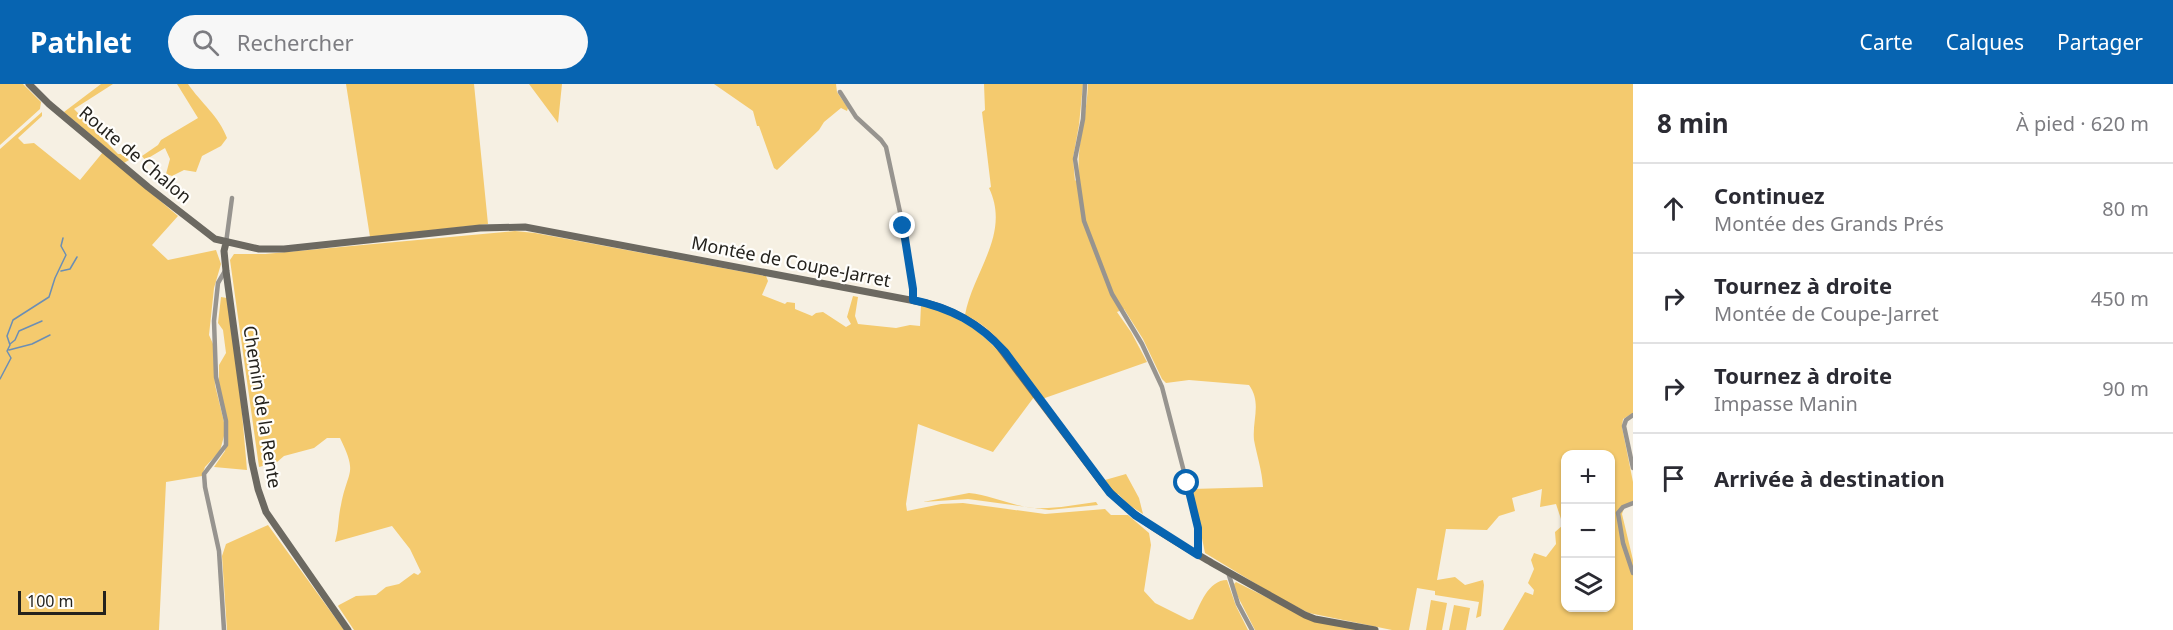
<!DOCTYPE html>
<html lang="fr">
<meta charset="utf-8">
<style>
:root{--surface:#fff;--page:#f7f7f7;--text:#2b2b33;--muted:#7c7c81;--line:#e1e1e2;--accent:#0764b1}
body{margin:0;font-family:"Noto Sans",sans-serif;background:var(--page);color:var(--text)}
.controls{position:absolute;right:18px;bottom:18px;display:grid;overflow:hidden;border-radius:12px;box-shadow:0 2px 4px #0004}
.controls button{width:54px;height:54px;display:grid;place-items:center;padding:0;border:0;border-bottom:2px solid var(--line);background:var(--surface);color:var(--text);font:30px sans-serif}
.scale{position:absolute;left:18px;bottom:15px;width:88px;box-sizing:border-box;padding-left:6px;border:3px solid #24221d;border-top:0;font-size:16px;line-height:21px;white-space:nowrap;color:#24221d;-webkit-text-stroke:4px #fffefb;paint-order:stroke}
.stop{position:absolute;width:18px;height:18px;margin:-14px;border:4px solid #0764b1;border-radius:50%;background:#fff}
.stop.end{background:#0764b1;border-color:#fff;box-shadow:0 2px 6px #0008}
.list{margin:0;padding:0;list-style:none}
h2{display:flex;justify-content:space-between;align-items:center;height:78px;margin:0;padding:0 24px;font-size:26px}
h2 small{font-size:20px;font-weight:400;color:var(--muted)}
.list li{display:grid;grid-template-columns:39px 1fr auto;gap:18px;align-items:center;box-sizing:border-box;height:90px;padding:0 24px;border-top:2px solid var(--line)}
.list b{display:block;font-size:22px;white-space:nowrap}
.list p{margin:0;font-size:20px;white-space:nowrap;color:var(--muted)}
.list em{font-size:20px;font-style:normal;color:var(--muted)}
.icon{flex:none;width:33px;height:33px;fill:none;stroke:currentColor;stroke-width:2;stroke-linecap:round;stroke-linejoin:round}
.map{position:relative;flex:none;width:1633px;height:546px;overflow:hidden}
header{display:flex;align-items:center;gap:36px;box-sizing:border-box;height:84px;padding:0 30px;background:var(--accent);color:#fff}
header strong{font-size:28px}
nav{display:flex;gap:33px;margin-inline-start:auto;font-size:21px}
.search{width:420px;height:54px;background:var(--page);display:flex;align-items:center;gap:15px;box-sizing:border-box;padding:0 21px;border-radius:33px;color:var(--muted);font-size:22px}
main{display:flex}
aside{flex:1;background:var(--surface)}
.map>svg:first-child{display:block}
.green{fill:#f4ca6e;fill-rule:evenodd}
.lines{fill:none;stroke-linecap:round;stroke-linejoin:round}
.stream{stroke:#6b8eb5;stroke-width:1.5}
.street{stroke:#97948f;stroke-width:4.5}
.secondary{stroke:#6c6961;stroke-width:7}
.route{stroke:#0764b1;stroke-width:8}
.labels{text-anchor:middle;stroke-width:4.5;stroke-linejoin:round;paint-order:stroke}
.street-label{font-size:18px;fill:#24221d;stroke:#fffefb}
</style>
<header>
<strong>Pathlet</strong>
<div class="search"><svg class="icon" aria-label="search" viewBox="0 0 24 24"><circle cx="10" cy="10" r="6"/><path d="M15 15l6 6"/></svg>Rechercher</div>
<nav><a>Carte</a><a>Calques</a><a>Partager</a></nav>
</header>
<main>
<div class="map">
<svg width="1633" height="546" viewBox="0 0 1633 546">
<rect width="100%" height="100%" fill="#f6f0e3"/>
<path class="green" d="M0 0H23L41 18 40 25 0 61Z
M101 0H113L74 25 118 70H121L129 76 124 79 64 28Z
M177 0H188C201 19 219 32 227 54L221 62 202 72 196 88 184 86 172 92 166 90 170 75 165 64 145 76 142 72 158 61 161 56 198 34Z
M346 0H474L488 140 370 153Z
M529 0H562L558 39Z
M714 0H836L837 8 848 24 847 27 841 24 824 38 819 46 777 86 774 84 759 42H757L753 27Z
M984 0H1083L1079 41 1073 74 1075 97 1079 93C1076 62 1087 32 1088 0H1633V329L1623 335 1622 343 1633 398V417L1625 421 1622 430 1633 476V546H1503L1525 508 1533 511 1534 506 1528 499 1534 485 1531 476 1534 469 1546 473 1556 460 1555 448 1563 441 1556 420 1540 423 1542 405 1512 414 1515 427 1499 432 1487 446 1446 445 1437 496 1455 493 1465 501 1483 496 1484 501 1481 532 1476 534 1479 518 1435 511V507L1417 504 1409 546H1392L1309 529 1281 515 1205 469 1192 405 1263 403C1262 386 1257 372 1254 356 1252 336 1262 319 1249 301L1189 296 1166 299 1162 295 1143 255 1124 225 1117 228 1131 248 1147 278 1042 315C1021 286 1000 246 965 231 973 187 1011 150 989 104L991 103 982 28 985 26ZM1566 370H1610V524H1566Z
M42 28V32L18 54 24 60 34 59 80 96 103 68 178 132 152 161 168 176 216 166 221 180 214 204 209 251 213 260 215 301 224 338V352L220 367 205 383 202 392 166 398 159 546H0V65Z
M515 147 535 149 766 192 768 197 762 211 785 220 787 218 795 219V225L812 232 816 229 823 228 846 243 851 240 847 233 853 212 858 213 855 232 858 240 896 244 910 241 920 242 921 221C982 238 998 265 1034 313L993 368 918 340 906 420 907 427 941 420 963 419 1045 430 1105 425 1111 431H1128L1149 449 1151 461 1144 507 1155 519 1189 536 1193 535C1200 521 1208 496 1227 496L1236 522 1248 546H354L338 522 339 521 356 512 376 511 386 503 399 500 414 489 418 491 421 488 410 465 392 442 335 458C339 445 338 433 341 421 348 385 358 391 340 354H327L314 364 284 372 277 378 259 383 230 176 234 170H265Z
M221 213 227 214 241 318 247 386 214 383 225 367 228 346 219 299V281L226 269 223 246 218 239Z
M1126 390 1139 414 1143 430 1129 421 1118 410H1114L1105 396Z
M969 409C991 411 1012 422 1034 424 1055 425 1075 421 1096 418L1098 421 1049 426 968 415 923 418Z
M268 441 344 546H227L222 472 226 460Z
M1236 498 1312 536 1361 546H1255L1235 507 1233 501Z
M1431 516 1447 519 1442 546H1426Z
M1454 521 1470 524 1466 546H1449Z"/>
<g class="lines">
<path class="stream" d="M61 187 70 185 77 173
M10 260 15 256 19 247 42 237
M9 266 32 260 50 251
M0 295 11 274 7 267 10 261 7 252 13 236 49 213 55 194 66 171 61 162 63 154"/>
<path class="street" d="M1085 0 1083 35 1075 75 1084 137 1112 210 1142 260 1162 303 1196 434 1199 453 1198 471
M840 8 856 33 881 56 886 63 903 142 913 205V217
M226 159 232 114
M1633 331 1626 336 1624 342 1633 384
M1633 419 1623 423 1618 429 1623 459 1633 489
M1228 488 1238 520 1252 546
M224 546 219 467 205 403 204 390 226 361V337L216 293 214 237 218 199 225 187"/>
<path class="secondary" d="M29 0 49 20 148 103 215 155 259 165H284L480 144 525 143 926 219C952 226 974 237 994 256L1101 398C1130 433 1173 456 1212 479 1243 496 1274 514 1305 531L1315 535 1375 546
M226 159 224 167 226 187 252 378 258 405 266 428 348 546"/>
</g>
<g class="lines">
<path class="route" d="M903 142 913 205V216C951 224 979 239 1005 268L1110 409 1135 431 1198 471V444L1187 399"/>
</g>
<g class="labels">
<g class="street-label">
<text transform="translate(135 71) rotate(40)" y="6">Route de Chalon</text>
<text transform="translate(791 178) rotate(11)" y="6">Montée de Coupe-Jarret</text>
<text transform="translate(262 323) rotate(81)" y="6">Chemin de la Rente</text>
</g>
</g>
</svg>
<div class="controls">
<button>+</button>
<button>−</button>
<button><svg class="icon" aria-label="layers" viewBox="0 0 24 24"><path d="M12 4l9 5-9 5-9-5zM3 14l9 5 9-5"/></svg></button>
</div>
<div class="scale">100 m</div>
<div class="stop" style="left:1187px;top:399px"></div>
<div class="stop end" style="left:903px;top:142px"></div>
</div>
<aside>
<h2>8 min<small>À pied · 620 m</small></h2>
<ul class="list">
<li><svg class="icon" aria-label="ahead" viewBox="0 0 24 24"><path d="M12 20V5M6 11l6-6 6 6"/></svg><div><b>Continuez</b><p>Montée des Grands Prés</p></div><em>80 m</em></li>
<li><svg class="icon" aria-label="right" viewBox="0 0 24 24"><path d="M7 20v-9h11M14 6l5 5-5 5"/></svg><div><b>Tournez à droite</b><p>Montée de Coupe-Jarret</p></div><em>450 m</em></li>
<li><svg class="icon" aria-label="right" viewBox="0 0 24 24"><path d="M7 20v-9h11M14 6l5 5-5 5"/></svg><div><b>Tournez à droite</b><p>Impasse Manin</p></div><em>90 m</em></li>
<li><svg class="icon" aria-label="arrive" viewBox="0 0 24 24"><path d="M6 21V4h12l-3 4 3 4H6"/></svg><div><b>Arrivée à destination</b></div></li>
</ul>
</aside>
</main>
